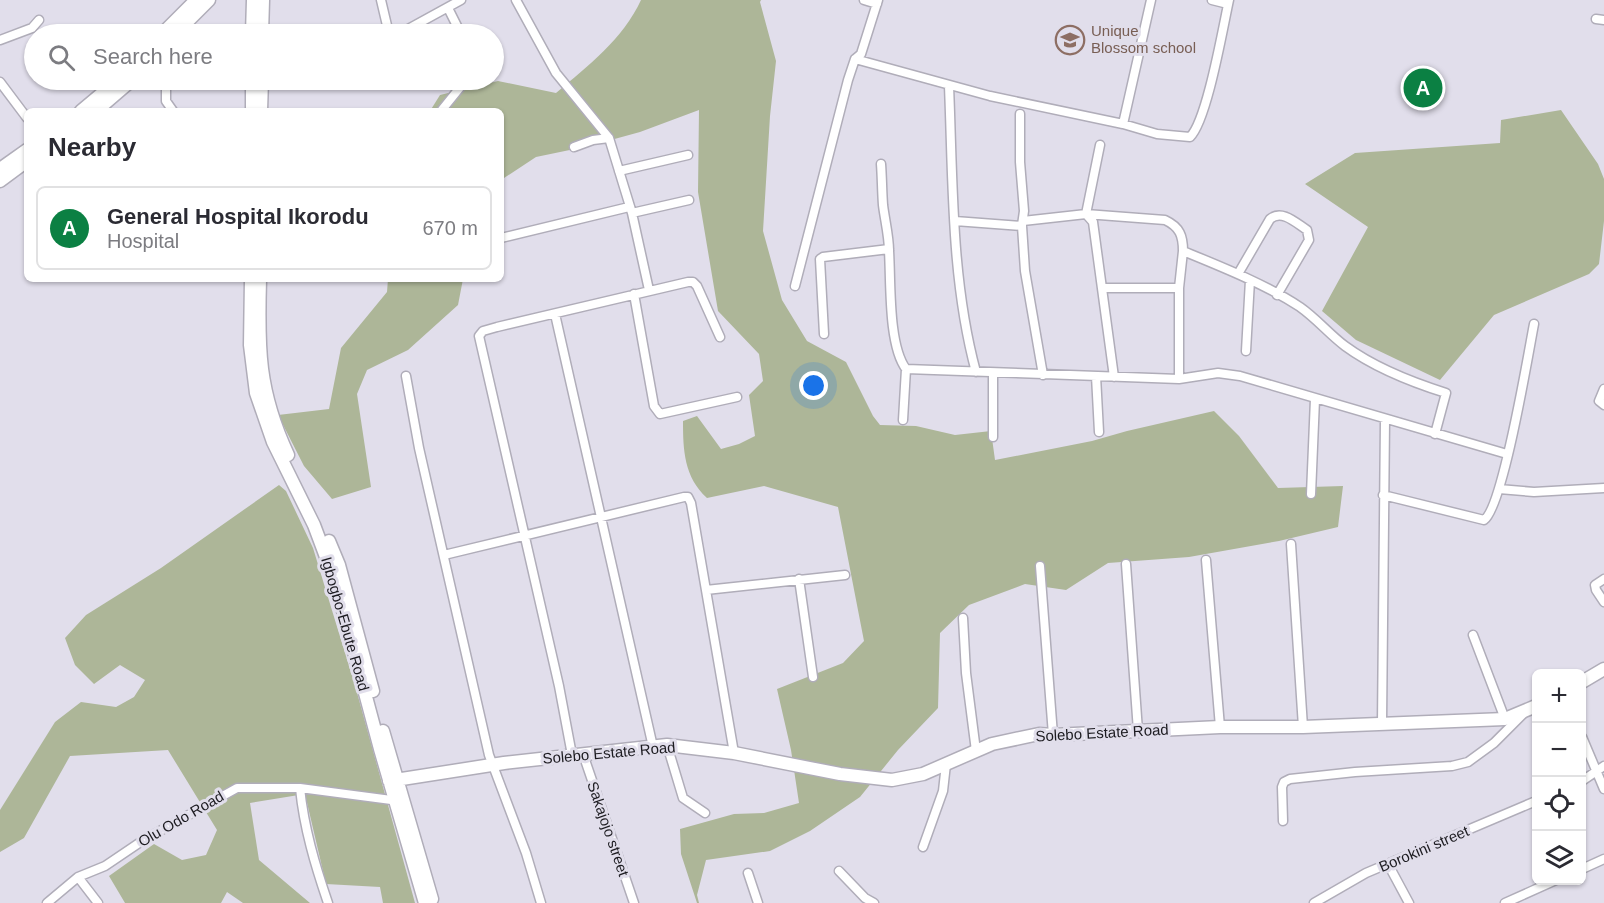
<!DOCTYPE html>
<meta charset="utf-8">
<style>
:root{--surface:#fff;--page:#f7f7f7;--text:#2b2b33;--muted:#7c7c81;--line:#e1e1e2;--accent:#0b8043}
body{margin:0;font-family:Arial,sans-serif;background:var(--page);color:var(--text)}
.controls{position:absolute;right:18px;bottom:18px;display:grid;overflow:hidden;border-radius:9px;box-shadow:0 2px 4px #0004}
.controls button{width:54px;height:54px;display:grid;place-items:center;padding:0;border:0;border-bottom:2px solid var(--line);background:var(--surface);color:var(--text);font:30px sans-serif}
.you{position:absolute;left:814px;top:386px;width:21px;height:21px;margin:-15px;border:4px solid #fff;border-radius:50%;background:#1a73e8;box-shadow:0 0 0 9px #1a73e833}
.badge{display:grid;place-items:center;width:39px;height:39px;border-radius:50%;background:var(--accent);color:#fff;font-size:20px;font-weight:700}
.pin{position:absolute;translate:-50% -50%;border:3px solid #fff;box-shadow:0 2px 6px #0006}
.list{margin:0;padding:0;list-style:none}
h2{display:flex;justify-content:space-between;align-items:center;height:78px;margin:0;padding:0 24px;font-size:26px}
h2 small{font-size:20px;font-weight:400;color:var(--muted)}
.list li{display:grid;grid-template-columns:39px 1fr auto;gap:18px;align-items:center;box-sizing:border-box;height:84px;margin:0 12px 12px;padding:0 12px;border:2px solid var(--line);border-radius:9px}
.list b{display:block;font-size:22px;white-space:nowrap}
.list p{margin:0;font-size:20px;white-space:nowrap;color:var(--muted)}
.list em{font-size:20px;font-style:normal;color:var(--muted)}
.icon{flex:none;width:33px;height:33px;fill:none;stroke:currentColor;stroke-width:2;stroke-linecap:round;stroke-linejoin:round}
.map{position:relative;flex:none;width:1604px;height:903px;overflow:hidden}
.search{position:absolute;background:var(--surface);box-shadow:0 2px 4px #0004;left:24px;top:24px;width:480px;height:66px;display:flex;align-items:center;gap:15px;box-sizing:border-box;padding:0 21px;border-radius:33px;color:var(--muted);font-size:22px}
.panel{position:absolute;background:var(--surface);box-shadow:0 2px 4px #0004;left:24px;top:108px;width:480px;height:174px;border-radius:9px}
.map>svg:first-child{display:block}
.green{fill:#adb698}
.lines{fill:none;stroke-linecap:round;stroke-linejoin:round}
.street-casing{stroke:#b0adb9;stroke-width:11}
.secondary-casing{stroke:#b0adb9;stroke-width:15}
.street{stroke:#fff;stroke-width:8}
.secondary{stroke:#fff;stroke-width:12}
.labels{text-anchor:middle;stroke-width:6;stroke-linejoin:round;paint-order:stroke}
.education-label{font-size:15px;fill:#785e54;stroke:#e1deeb;text-anchor:start}
.street-label{font-size:15px;fill:#1c1b20;stroke:#e1deeb}
</style>
<div class="map">
<svg width="1604" height="903" viewBox="0 0 1604 903">
<rect width="100%" height="100%" fill="#e1deeb"/>
<path class="green" d="M641 0H761L760 2 776 61 770 116 763 231 782 300 807 341 846 362 873 416 880 425 916 426 955 435 991 431 995 460 1092 441 1127 431 1214 411 1239 436 1278 488 1343 486 1338 527 1279 541 1189 557 1108 563 1066 590 1025 584 969 605 940 633 938 708 898 750 860 797 810 831 770 851 706 860 697 895 699 903H697L681 854 680 829 734 814 764 813 799 803 791 750 777 689 843 663 864 641 838 507 764 486 707 498C684 477 683 450 683 421L697 416 721 449 739 444 755 436 749 395 763 381 759 354 718 311 698 192 699 110 640 132 589 146 536 157 501 180V111H430L440 95 498 81 556 93C588 66 623 39 641 0Z
M1561 110 1598 164 1604 179V221L1599 264 1589 274 1494 315 1440 380 1356 340 1322 311 1368 227 1305 184 1355 153 1500 143 1501 120Z
M388 279H463L458 305 408 350 367 370 357 394 371 487 332 499 304 466 278 415 329 409 341 348 387 292Z
M279 485 286 491 313 548 356 689 415 903H383L380 887 326 884 305 794 250 803 259 860 310 903H243L227 892 221 903H125L109 876 154 844 182 860 206 855 217 830 168 750 70 756 24 838 0 852V810L55 722 81 702 116 707 134 697 145 680 120 665 94 684 75 665 65 638 86 615 161 568Z"/>
<g class="lines">
<g class="street-casing">
<path id="street" d="M381 0 389 34
M516 0 556 73 609 138 632 213 649 290
M864 0 877 4
M1212 0 1228 4
M448 8 461 34
M1596 19 1604 20
M399 34 461 0
M0 40 32 28 39 20
M855 59 990 96 1123 124 1157 134 1190 137C1207 121 1223 27 1229 0
M166 80V101L173 111
M0 82 27 118
M949 86C953 181 951 280 976 372
M441 111 466 80
M1020 114V162L1024 211 1022 225
M1123 124 1151 0
M1100 145 1086 214 1165 220C1180 227 1183 236 1183 251
M574 147 593 140 609 138
M881 164C882 177 882 191 883 205 885 221 889 236 889 251 891 282 888 345 906 369L1179 379 1218 373 1240 376 1507 454
M619 171 688 155
M632 213 689 200
M955 221 1022 226 1025 271 1043 375
M1023 221 1086 214 1093 222 1114 377
M501 238 629 207
M1238 274 1270 219C1282 209 1296 223 1307 230L1309 240 1277 295
M795 286 848 80 855 59 861 54 878 0
M1103 288H1179
M634 294 654 406 660 414 737 397
M555 314 653 747
M824 334 820 259 823 257 889 249
M1246 351 1250 280
M993 373V437
M406 376 419 448 489 755 526 853 541 903
M1096 376 1099 432
M1179 379V288L1183 251C1222 267 1265 284 1300 307 1317 319 1329 334 1345 346 1375 368 1411 382 1446 393L1435 434
M1604 389 1599 401 1604 405
M903 420 906 369
M1499 489 1534 492 1604 488
M1311 494 1315 399
M1383 495 1484 520C1503 507 1528 355 1534 324
M1291 544 1303 727
M444 555 684 497H688L691 503 734 753
M1206 560 1220 727
M1126 564 1138 731
M1040 566 1053 735
M799 579 813 677
M1604 579 1595 585 1596 590 1604 602
M706 590 845 575
M963 618 966 673 976 751
M1473 635 1505 719
M1382 723 1385 420
M1582 737 1604 789
M667 745 683 798 705 813
M583 754 634 903
M572 755 559 686 479 336 483 331 497 327 688 282H693L697 286 720 337
M1582 781 1604 766
M300 788C304 828 315 865 328 903
M1283 821 1282 787 1284 782 1290 779 1355 772 1452 766 1468 762 1494 743 1523 714
M923 847 943 791 946 764
M1388 864 1409 903
M1582 869 1604 859
M839 871 865 898 874 903
M748 873 758 903
M78 877 98 903
M47 903 78 877 105 866 142 841 237 788H300L399 801
M1314 903 1366 873 1536 801
M1505 903 1556 880"/>
</g>
<g class="secondary-casing">
<path id="secondary" d="M162 34 196 0
M175 34 209 0
M252 34 253 0
M262 34 263 0
M252 80V111
M81 111 118 80
M96 111 132 80
M261 111 262 80
M0 169 27 150
M0 181 27 161
M251 279 250 345 256 393 273 442 314 525 335 581 380 749 425 903
M260 279C258 348 258 391 288 455
M329 541 339 565 373 691
M1582 682 1604 669
M383 731 432 899
M389 781 504 763 667 745 734 753 840 774 892 780 923 774 992 744 1039 734 1053 735 1220 727H1303L1505 719 1536 706"/>
</g>
<use href="#street" class="street"/>
<use href="#secondary" class="secondary"/>
</g>
<defs>
<g id="school-ring" transform="scale(1.5)"><circle r="9.5" fill="#e1deeb" stroke="#8d6e63" stroke-width="1.5"/><path d="M0-5L7-2L0 1L-7-2ZM-4 1L0 2.5L4 1V4Q0 6-4 4Z" fill="#8d6e63"/></g>
</defs>
<g fill-rule="evenodd">
<use href="#school-ring" x="1070" y="40"/>
</g>
<g class="labels">
<g class="education-label">
<text x="1091" y="36">Unique<tspan x="1091" dy="17">Blossom school</tspan></text>
</g>
<g class="street-label">
<text transform="translate(345 624) rotate(74)" y="5">Igbogbo-Ebute Road</text>
<text transform="translate(1102 733) rotate(-3)" y="5">Solebo Estate Road</text>
<text transform="translate(609 753) rotate(-5)" y="5">Solebo Estate Road</text>
<text transform="translate(181 819) rotate(-30)" y="5">Olu Odo Road</text>
<text transform="translate(608 829) rotate(71)" y="5">Sakajojo street</text>
<text transform="translate(1424 849) rotate(-23)" y="5">Borokini street</text>
</g>
</g>
</svg>
<div class="controls">
<button>+</button>
<button>−</button>
<button><svg class="icon" aria-label="locate" viewBox="0 0 24 24"><circle cx="12" cy="12" r="6"/><path d="M12 2v4M12 18v4M2 12h4M18 12h4"/></svg></button>
<button><svg class="icon" aria-label="layers" viewBox="0 0 24 24"><path d="M12 4l9 5-9 5-9-5zM3 14l9 5 9-5"/></svg></button>
</div>
<div class="you"></div>
<div class="pin badge" style="left:1423px;top:88px">A</div>
<div class="search"><svg class="icon" aria-label="search" viewBox="0 0 24 24"><circle cx="10" cy="10" r="6"/><path d="M15 15l6 6"/></svg>Search here</div>
<section class="panel">
<h2>Nearby<small></small></h2>
<ul class="list">
<li><span class="badge">A</span><div><b>General Hospital Ikorodu</b><p>Hospital</p></div><em>670 m</em></li>
</ul>
</section>
</div>
